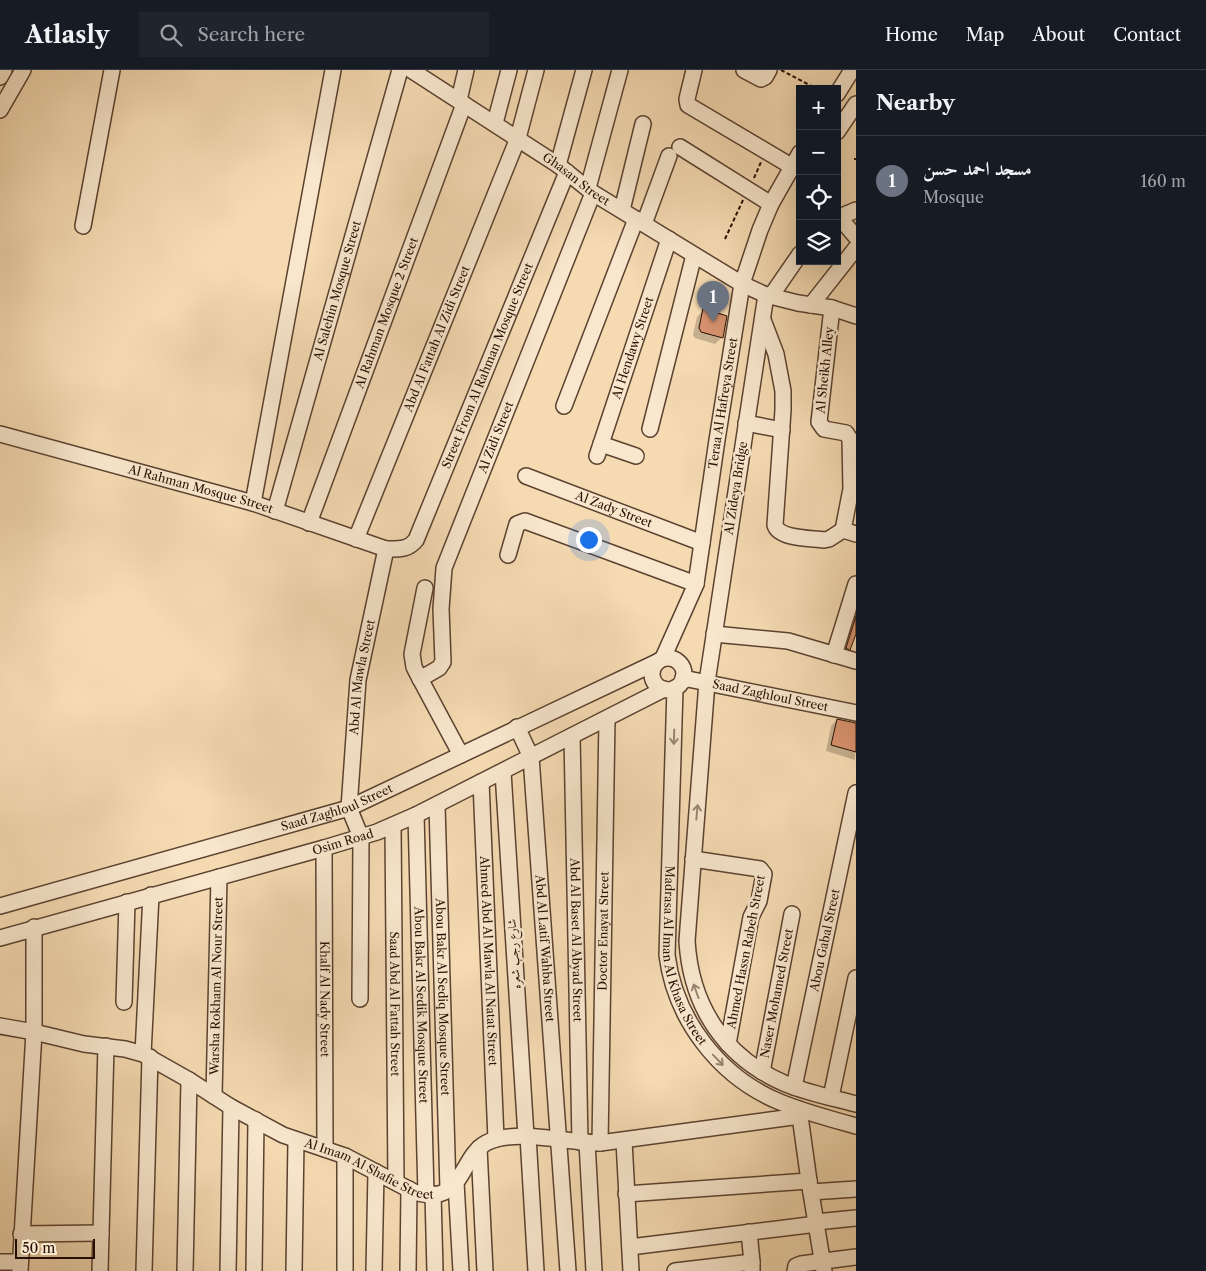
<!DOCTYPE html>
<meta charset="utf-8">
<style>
:root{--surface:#171b24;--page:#20242c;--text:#f1f3f6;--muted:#9ea1a6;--line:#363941;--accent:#c59692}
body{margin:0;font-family:"Libre Caslon Text",Amiri,serif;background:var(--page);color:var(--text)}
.controls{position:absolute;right:15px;top:15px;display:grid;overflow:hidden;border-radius:0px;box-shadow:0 5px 20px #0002}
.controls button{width:45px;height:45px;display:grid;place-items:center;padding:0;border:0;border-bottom:1px solid var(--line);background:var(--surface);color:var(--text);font:25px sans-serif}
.scale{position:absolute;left:15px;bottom:12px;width:80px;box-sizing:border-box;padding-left:5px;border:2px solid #280f04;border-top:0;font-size:14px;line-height:18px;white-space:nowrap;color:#280f04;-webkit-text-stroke:4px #f8e7cd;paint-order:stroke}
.you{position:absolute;left:588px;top:469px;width:18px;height:18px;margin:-12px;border:4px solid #fff;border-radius:50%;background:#1a73e8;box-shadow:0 0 0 8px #1a73e833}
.badge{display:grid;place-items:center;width:32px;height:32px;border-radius:50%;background:var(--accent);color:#fff;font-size:16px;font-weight:700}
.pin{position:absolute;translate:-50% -41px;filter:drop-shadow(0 1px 2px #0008)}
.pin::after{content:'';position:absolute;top:26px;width:18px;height:15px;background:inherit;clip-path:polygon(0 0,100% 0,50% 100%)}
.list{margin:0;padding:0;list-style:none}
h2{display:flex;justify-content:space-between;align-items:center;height:65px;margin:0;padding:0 20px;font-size:21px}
h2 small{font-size:16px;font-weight:400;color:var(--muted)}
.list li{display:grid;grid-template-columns:32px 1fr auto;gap:15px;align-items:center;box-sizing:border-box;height:90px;padding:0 20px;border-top:1px solid var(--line)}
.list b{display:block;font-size:19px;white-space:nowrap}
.list p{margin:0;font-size:16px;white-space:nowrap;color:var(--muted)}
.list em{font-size:16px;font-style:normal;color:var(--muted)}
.icon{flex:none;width:28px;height:28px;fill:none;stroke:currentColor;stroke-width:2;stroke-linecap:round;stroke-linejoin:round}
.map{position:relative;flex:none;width:856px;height:1201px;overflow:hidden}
header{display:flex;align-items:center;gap:30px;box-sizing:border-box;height:70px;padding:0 25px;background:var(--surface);border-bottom:1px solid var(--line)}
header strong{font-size:24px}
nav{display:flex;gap:28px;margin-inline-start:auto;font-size:18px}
.search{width:350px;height:45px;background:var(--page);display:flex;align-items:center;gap:12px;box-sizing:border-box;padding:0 18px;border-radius:0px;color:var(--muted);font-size:19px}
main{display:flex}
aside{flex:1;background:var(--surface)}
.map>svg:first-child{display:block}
.shadow{fill:#0003}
.building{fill:#d5916d;stroke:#280f04}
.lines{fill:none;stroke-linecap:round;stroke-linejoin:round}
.minor-casing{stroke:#5b4230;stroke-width:18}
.path{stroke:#280f04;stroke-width:2;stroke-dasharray:4 2.5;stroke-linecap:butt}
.minor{stroke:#f8e7cd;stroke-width:15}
.oneway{stroke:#9a8673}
.labels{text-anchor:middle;stroke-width:5;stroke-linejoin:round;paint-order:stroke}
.street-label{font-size:12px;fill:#280f04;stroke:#f8e7cd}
</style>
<header>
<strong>Atlasly</strong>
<div class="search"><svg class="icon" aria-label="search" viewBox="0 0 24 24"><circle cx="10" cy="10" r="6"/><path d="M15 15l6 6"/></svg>Search here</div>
<nav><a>Home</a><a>Map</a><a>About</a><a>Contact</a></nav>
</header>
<main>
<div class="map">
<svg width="856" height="1201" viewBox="0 0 856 1201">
<rect width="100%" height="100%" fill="#f5dab2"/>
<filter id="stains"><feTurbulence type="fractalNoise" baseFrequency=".004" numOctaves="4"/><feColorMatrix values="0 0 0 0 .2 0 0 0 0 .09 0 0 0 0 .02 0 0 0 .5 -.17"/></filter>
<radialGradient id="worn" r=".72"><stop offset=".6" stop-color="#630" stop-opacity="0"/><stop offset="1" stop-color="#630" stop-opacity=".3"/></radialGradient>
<path class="shadow" d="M703 240 721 268 715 274 695 268 693 265 697 247Z
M856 534V560L849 579 843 585H840Z
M837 650 856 655 855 690 826 681 831 656Z"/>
<path class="building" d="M703 238 727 246 723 268 701 262 699 258Z
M856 546V564L850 580 846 578Z
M837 649 856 653V682L831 675Z"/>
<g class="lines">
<g class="minor-casing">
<g id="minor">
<path id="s1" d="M411 0 558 95 593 123 742 214 766 225 798 233 832 238 856 246"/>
<path d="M694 0 687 29 688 35 791 96"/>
<path d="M744 0 761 9 765 7 769 0"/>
<path d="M0 7 4 0"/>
<path d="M837 24 852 0"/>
<path d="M459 30 466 0"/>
<path d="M0 40 23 0"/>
<path d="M495 53 509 0"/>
<path d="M837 62 856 34"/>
<path d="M680 77 771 134"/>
<path d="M558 95 584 0"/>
<path d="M588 118 620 0"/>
<path d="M622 140 643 54"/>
<path d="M839 147 856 167"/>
<path d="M837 148 856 140"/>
<path d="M644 154 669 86"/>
<path d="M83 156 112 0"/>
<path d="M766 225 707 612 687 871C691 937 725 988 786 1014 808 1023 833 1028 856 1034"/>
<path d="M771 226 800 184"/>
<path d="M811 235 856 178"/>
<path d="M832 238 819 352 824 359 846 363 850 369 851 419 843 460"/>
<path d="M763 250 776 284 783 321V340L775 455C779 469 811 468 824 470L829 469 843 460 856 464"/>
<path d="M564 336 636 149"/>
<path d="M746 353 782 360"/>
<path d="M650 359 694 185"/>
<path id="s2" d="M0 364 253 433 386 479C399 479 408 480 416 470L567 102"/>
<path d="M601 374 636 386"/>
<path id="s3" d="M597 386 669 169"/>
<path id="s4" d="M526 406 702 473"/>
<path d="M253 433 333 0"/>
<path id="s5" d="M275 441 400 0"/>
<path id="s6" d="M309 453 464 34"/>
<path id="s7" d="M356 469 518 68 536 0"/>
<path d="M508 485 517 454 525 451 696 514"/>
<path d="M425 518 412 584 414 597 417 603 461 685"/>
<path d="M714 564 788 571 856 591"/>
<path d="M834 585 856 514"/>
<path id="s8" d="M663 588 696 514 717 370 742 214 760 160 771 134 800 83"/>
<circle cx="668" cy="604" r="16"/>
<path id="s9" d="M683 608 856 643"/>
<path id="s10" d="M420 609 439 598 443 592 441 539 444 498 593 123"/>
<path id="s11" d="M675 618 667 885C675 949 719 1007 780 1032 804 1042 831 1049 856 1056"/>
<path id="s12" d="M517 657 531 687 568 1201"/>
<path id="s13" d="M572 666 580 1072"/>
<path d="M503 702 526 1066"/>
<path id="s14" d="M481 712 496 1069"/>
<path id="s15" d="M437 735 448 1119"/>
<path id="s16" d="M416 745 426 1124"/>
<path id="s17" d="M393 756 396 1112"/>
<path id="s18" d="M324 778 325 1079"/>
<path d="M693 789 760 799 764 804 759 831 751 847 728 974"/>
<path id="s19" d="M0 836 349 738 657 592"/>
<path id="s20" d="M0 868 324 778 377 762 416 745 664 619"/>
<path id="s21" d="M360 929 361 767 349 738 358 610 386 479"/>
<path d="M124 932 127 832"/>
<path id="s22" d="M0 956 34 962 84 974 125 979 143 984 189 1010 231 1037 283 1065 345 1086 414 1122C464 1137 459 1088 486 1073 513 1058 569 1073 600 1073L800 1046"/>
<path d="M143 984 151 825"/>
<path id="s23" d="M762 1002 792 844"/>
<path id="s24" d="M794 1017 856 723"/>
<path id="s25" d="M214 1026 219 807"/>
<path d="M831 1027 856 908"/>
<path d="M799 1039 809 1111 824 1201"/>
<path d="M528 1066 536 1201"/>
<path d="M624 1071 631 1201"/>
<path d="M587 1072 594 1201"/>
<path id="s26" d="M600 1073 607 649"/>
<path d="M479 1078 485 1201"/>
<path d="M456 1113 461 1201"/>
<path d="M811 1122 856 1119"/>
<path d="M433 1124 435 1201"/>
<path d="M626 1124 809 1111"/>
<path d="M816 1152 856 1148"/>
<path d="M749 1162 752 1192"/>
<path d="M21 1164 101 1163"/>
<path d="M630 1177 817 1154"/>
<path d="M0 1192H20"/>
<path d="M20 1201 34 962V857"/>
<path d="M100 1201 106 976"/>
<path d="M144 1201 150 987"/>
<path d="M185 1201 189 1010"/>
<path d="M228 1201 231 1037"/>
<path d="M254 1201 256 1050"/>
<path d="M294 1201 296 1070"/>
<path d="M345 1201V1086"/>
<path d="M374 1201 376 1102"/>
<path d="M408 1201 409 1119"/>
<path d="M675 1201 752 1192V1201"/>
<path d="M795 1201 796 1196 801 1194 856 1187"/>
</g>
</g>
<path class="path" d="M781 0 817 19
M854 89H856
M754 108 761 92
M725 169 743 130"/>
<use href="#minor" class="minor"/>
</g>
<defs><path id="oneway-shaft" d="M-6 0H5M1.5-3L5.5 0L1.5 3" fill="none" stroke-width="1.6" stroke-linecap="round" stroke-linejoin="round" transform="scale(1.25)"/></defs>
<g class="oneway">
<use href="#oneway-shaft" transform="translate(674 667) rotate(92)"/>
<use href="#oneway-shaft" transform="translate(697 742) rotate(-85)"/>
<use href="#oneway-shaft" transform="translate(696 921) rotate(-110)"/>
<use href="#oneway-shaft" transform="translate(718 990) rotate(46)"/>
</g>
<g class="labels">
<g class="street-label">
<text dy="4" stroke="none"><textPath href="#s1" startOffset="198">Ghasan Street</textPath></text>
<text dy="4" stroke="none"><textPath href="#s5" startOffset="229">Al Salehin Mosque Street</textPath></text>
<text dy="4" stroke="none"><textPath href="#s6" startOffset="224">Al Rahman Mosque 2 Street</textPath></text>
<text dy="4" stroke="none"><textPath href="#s7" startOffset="216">Abd Al Fattah Al Zidi Street</textPath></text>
<text dy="4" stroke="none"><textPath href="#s3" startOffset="114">Al Hendawy Street</textPath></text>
<text dy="4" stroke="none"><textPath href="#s2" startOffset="624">Street From Al Rahman Mosque Street</textPath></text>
<text transform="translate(825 300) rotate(-84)" y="4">Al Sheikh Alley</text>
<text dy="4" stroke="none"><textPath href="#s8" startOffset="264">Teraa Al Hafreya Street</textPath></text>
<text dy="4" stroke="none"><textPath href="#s10" startOffset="264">Al Zidi Street</textPath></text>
<text transform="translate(736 418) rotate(-81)" y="4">Al Zideya Bridge</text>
<text dy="4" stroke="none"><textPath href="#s2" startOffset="208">Al Rahman Mosque Street</textPath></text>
<text dy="4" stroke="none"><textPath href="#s4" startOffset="94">Al Zady Street</textPath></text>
<text dy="4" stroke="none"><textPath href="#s21" startOffset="325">Abd Al Mawla Street</textPath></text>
<text dy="4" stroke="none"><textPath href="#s9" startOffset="89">Saad Zaghloul Street</textPath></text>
<text dy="4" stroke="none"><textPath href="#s19" startOffset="351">Saad Zaghloul Street</textPath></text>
<text dy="4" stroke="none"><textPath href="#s20" startOffset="356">Osim Road</textPath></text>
<text dy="4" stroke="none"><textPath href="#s26" startOffset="212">Doctor Enayat Street</textPath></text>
<text dy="4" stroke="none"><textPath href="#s13" startOffset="204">Abd Al Baset Al Abyad Street</textPath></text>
<text dy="4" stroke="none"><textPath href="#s24" startOffset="150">Abou Gabal Street</textPath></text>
<text dy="4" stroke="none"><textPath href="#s12" startOffset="225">Abd Al Latif Wahba Street</textPath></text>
<text transform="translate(746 882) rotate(-79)" y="4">Ahmed Hassn Rabeh Street</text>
<text dy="4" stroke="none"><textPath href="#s11" startOffset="271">Madrasa Al Iman Al Khasa Street</textPath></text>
<text transform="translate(514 884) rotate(-94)" y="4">شارع رجب شعره</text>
<text dy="4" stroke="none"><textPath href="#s14" startOffset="179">Ahmed Abd Al Mawla Al Natat Street</textPath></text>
<text dy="4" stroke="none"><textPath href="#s25" startOffset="110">Warsha Rokham Al Nour Street</textPath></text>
<text dy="4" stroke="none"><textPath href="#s23" startOffset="80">Naser Mohamed Street</textPath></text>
<text dy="4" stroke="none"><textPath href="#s15" startOffset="192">Abou Bakr Al Sediq Mosque Street</textPath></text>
<text dy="4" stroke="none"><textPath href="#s18" startOffset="151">Khalf Al Nady Street</textPath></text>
<text dy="4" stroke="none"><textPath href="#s17" startOffset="178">Saad Abd Al Fattah Street</textPath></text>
<text dy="4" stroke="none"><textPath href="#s16" startOffset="190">Abou Bakr Al Sedik Mosque Street</textPath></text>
<text dy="4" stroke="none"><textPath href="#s22" startOffset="401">Al Imam Al Shafie Street</textPath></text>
</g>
</g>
<rect width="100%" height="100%" filter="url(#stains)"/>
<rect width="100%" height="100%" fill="url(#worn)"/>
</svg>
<div class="controls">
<button>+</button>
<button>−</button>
<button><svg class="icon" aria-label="locate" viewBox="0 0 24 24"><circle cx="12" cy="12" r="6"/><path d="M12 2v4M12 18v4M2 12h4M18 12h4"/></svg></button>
<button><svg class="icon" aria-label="layers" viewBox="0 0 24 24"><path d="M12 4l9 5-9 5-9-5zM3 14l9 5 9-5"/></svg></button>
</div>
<div class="scale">50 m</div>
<div class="you"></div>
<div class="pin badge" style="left:713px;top:252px;background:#6b7280">1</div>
</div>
<aside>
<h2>Nearby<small></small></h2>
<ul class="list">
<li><span class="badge" style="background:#6b7280">1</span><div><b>مسجد احمد حسن</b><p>Mosque</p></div><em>160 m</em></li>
</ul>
</aside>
</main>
